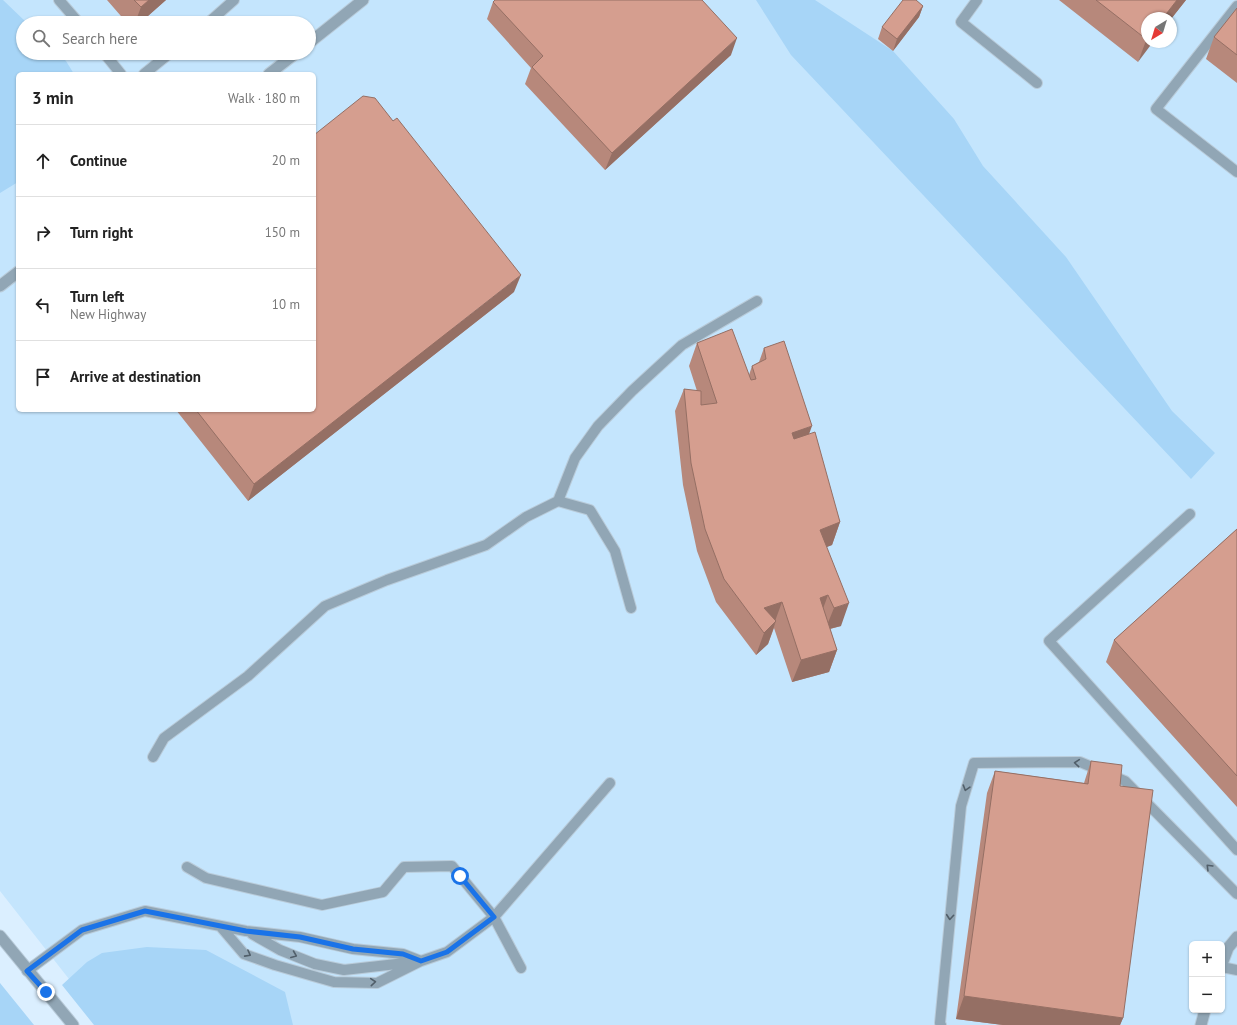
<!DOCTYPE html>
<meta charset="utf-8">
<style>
:root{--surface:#fff;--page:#f6f6f6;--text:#222;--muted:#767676;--line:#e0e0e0}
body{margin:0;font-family:"PT Sans",sans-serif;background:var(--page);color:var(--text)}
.controls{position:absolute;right:12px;bottom:12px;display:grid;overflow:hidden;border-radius:6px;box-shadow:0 1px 3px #0004}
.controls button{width:36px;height:36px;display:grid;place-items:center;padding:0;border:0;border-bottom:1px solid var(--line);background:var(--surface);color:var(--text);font:20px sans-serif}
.compass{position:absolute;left:1141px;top:12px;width:36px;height:36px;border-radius:50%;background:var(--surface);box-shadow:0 1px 3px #0004;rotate:218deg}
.stop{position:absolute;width:12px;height:12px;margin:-9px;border:3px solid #1a73e8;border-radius:50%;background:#fff}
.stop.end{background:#1a73e8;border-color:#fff;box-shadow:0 1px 4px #0008}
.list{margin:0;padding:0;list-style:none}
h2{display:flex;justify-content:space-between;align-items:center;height:52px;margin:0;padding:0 16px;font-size:17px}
h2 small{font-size:13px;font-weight:400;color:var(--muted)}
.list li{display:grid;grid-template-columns:26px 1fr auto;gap:12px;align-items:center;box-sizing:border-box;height:72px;padding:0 16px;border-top:1px solid var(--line)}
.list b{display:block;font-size:15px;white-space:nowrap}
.list p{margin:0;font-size:13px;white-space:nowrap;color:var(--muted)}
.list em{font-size:13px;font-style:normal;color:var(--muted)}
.icon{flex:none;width:22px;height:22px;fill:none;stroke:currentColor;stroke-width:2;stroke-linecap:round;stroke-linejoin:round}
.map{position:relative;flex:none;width:1237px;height:1025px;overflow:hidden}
.search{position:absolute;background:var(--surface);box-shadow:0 1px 3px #0004;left:16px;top:16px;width:300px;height:44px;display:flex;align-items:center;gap:10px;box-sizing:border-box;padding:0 14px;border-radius:22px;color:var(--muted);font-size:15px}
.panel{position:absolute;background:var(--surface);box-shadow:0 1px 3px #0004;left:16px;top:72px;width:300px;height:340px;border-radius:6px}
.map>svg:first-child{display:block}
.built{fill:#c4e5fd;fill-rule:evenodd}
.green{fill:#a7d5f7}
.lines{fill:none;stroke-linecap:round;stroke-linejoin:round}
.service-casing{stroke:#b9cbd9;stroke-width:12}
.minor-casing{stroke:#b9cbd9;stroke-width:13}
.tertiary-casing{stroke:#b9cbd9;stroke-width:13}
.service{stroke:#91a6b5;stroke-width:10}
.minor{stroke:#91a6b5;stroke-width:11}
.tertiary{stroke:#91a6b5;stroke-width:11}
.wall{fill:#b7887b}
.shaded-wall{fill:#956f64}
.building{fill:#d59e8f;stroke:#956f64}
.oneway{stroke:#515f6a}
.route{stroke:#1a73e8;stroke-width:5}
</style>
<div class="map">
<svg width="1237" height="1025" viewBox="0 0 1237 1025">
<rect width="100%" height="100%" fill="#dbefff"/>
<path class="built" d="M0 0H1237V1025H105L0 891ZM1147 18H1171V42H1147ZM23 23H309V53H23ZM18 74H314V410H18ZM1192 944H1222V1010H1192Z"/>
<path class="green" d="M0 0H3L27 23H23V53H58L66 61 74 74H18V182L0 193Z
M756 0H815L893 51 954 119 983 166 1066 257 1172 411 1215 453 1191 479 791 55Z
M147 947 206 950 285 992 293 1025H94L62 985 87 962 102 953Z
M0 983 34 1025H0Z"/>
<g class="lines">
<g class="service-casing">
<path id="service" d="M59 0 79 23
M977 0 961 22 1037 83
M1237 6 1156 109 1237 172
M208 23 234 0
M104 53 121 74
M144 74 170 53
M558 501 575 458 598 426 632 391 682 345 757 301
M1190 514 1049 641 1237 850
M153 757 164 738 248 676 325 606 387 580 486 545 526 517 558 501 590 510 615 551 631 608
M187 867 206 878 322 905 383 892 404 867 452 866 494 917 447 952 421 961 377 983 334 982 275 965 244 954 221 927
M252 934 280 950 315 964 344 970 414 962
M1222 967 1237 970
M521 968 494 917 610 783
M27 971 82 930 145 911 246 931 300 937 353 949 403 954 421 961
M941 1025 940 1023 961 806 974 763 1080 762 1125 781 1237 894"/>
</g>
<g class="minor-casing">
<path id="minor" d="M1222 964 1228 948 1237 937
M1201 1025 1205 1010"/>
</g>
<g class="tertiary-casing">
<path id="tertiary" d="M309 43 363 0
M269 74 296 53
M0 286 18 272
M0 936 73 1025"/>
</g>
<use href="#service" class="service"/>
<use href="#minor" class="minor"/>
<use href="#tertiary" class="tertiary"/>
</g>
<path class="wall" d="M107 0H166L140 23H127Z
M1059 0H1186L1171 19 1147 42 1138 62Z
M493 2 731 55 605 170 525 84 531 68 487 19Z
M923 6 919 17 893 51 878 39 882 27Z
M1237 8V83L1206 59 1214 37Z
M514 292 248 501 176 410H314Z
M697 343 749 375 752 366 759 362 764 348 809 434 840 522 832 545 826 547 841 626 830 629 837 650 829 672 792 682 774 628 768 644 756 655 716 602 697 551 683 485 675 411 684 389 697 391 689 366Z
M1237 529V807L1106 662 1114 640Z
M1091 761 1120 786 1123 1018 1120 1025H1003L956 1019 987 793 995 771 1084 783Z"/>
<path class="shaded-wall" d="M149 0H166L140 23H135L141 7Z
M1177 0H1186L1171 19V18H1163Z
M923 6 919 17 893 51 897 39Z
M737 38 731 55 605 170 612 153Z
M1147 38V42H1153L1138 62Z
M521 275 514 292 248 501 254 484Z
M812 426 804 448 784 455 792 433Z
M840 522 832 545 812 553 820 530Z
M828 595 820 617V598Z
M782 602 774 624 776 621 768 644 756 655 764 633V608Z
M849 603 841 626 825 630 834 608Z
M837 650 829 672 792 682 801 660Z
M964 996 1123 1018 1120 1025H1003L956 1019Z"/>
<path class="building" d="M134 0H149L141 7Z
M495 0H702L737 38 612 153 532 67 543 56 493 2Z
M903 0H916L923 6 897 39 882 27Z
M1096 0H1177L1163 18H1147V38L1146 39Z
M1237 8V55L1214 37Z
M363 96 375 98 393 121 397 118 521 275 254 484 196 410H314V135Z
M732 329 751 380 756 379 752 366 766 359 764 348 784 341 812 426 792 433 794 439 815 432 840 522 820 530 849 603 834 608 828 595 820 598 837 650 801 660 782 602 764 608 776 621 764 633 724 579 705 529 691 463 684 389 701 391V405L717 403 697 343Z
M1237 529V776L1114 640Z
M1091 761 1122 765 1120 786 1153 790 1123 1018 964 996 995 771 1088 784Z"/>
<defs><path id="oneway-chevron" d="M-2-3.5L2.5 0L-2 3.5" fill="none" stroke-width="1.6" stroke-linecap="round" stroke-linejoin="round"/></defs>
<g class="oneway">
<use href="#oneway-chevron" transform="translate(1077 763) rotate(-175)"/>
<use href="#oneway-chevron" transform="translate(966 788) rotate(107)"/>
<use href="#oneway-chevron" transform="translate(1209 867) rotate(-135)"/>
<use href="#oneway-chevron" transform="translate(950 917) rotate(95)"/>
<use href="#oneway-chevron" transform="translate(248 954) rotate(28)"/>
<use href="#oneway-chevron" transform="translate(294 955) rotate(22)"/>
<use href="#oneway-chevron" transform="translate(373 982) rotate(-5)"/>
</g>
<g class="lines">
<path class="route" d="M46 992 27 971 82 930 145 911 246 931 300 937 353 949 403 954 421 961 447 952 494 917 460 876"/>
</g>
</svg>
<div class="controls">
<button>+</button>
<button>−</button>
</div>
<svg class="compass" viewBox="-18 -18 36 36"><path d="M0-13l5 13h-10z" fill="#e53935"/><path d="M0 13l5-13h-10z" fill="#767676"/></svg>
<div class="stop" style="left:460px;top:876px"></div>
<div class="stop end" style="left:46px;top:992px"></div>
<div class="search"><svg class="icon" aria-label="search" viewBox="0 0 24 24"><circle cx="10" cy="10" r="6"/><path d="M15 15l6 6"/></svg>Search here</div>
<section class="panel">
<h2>3 min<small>Walk · 180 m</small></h2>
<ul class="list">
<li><svg class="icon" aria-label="ahead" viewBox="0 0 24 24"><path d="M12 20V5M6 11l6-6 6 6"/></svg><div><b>Continue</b></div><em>20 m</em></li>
<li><svg class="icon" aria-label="right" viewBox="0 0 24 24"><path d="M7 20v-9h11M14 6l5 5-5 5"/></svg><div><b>Turn right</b></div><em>150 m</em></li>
<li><svg class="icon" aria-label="left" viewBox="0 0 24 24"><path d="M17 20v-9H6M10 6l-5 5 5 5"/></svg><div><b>Turn left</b><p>New Highway</p></div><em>10 m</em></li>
<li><svg class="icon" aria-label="arrive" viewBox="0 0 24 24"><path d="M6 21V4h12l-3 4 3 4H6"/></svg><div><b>Arrive at destination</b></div></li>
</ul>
</section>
</div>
